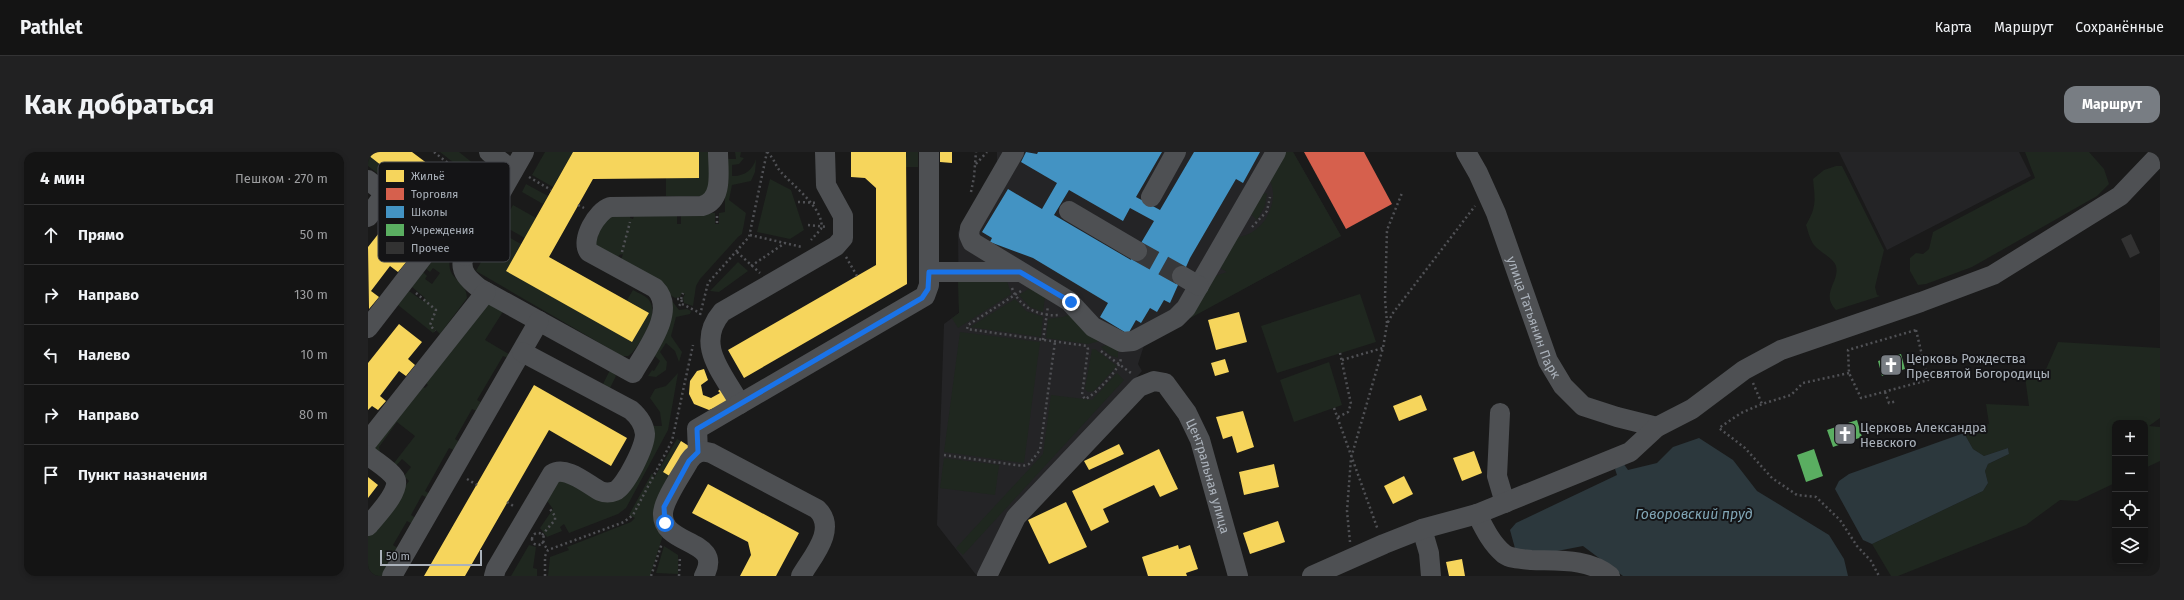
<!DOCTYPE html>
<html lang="ru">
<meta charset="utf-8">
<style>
:root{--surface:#141414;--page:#212122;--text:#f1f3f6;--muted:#9d9ea0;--line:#333334;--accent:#787d83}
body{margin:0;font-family:"Fira Sans",sans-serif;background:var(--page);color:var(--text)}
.controls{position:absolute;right:12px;bottom:12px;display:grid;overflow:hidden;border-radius:8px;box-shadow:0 2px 6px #0003}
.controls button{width:36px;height:36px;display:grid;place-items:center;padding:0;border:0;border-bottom:1px solid var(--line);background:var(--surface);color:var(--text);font:20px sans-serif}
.scale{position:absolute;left:12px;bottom:10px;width:102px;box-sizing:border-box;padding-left:4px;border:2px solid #abb2bb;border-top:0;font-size:11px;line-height:14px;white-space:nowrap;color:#abb2bb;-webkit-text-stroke:3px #141416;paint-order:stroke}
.stop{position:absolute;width:12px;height:12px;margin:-9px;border:3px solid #1a73e8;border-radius:50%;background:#fff}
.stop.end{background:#1a73e8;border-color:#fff;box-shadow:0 1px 4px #0008}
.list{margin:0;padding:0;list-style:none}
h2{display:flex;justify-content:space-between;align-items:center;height:52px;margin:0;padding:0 16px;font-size:17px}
h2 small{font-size:13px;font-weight:400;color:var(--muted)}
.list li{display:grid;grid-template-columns:26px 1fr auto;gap:12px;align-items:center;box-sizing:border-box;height:60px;padding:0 16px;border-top:1px solid var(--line)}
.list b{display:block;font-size:15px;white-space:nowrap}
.list em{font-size:13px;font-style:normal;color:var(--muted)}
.icon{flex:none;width:22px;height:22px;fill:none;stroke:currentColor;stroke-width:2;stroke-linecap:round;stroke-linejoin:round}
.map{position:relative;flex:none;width:1792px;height:424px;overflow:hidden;border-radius:12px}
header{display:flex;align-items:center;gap:24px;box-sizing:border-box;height:56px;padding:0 20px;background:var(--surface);border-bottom:1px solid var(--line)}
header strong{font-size:19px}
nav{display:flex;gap:22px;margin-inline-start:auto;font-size:14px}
.intro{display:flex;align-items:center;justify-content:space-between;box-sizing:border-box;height:96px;padding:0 24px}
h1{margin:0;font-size:28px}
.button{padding:10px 18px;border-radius:12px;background:var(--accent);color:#fff;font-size:14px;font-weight:700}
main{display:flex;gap:24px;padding:0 24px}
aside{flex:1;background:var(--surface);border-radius:12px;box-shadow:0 2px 6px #0003}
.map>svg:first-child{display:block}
.built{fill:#242426}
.green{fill:#1f271f;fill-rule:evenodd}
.water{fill:#2c383d}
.homes{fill:#f6d55c}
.shops{fill:#d6604d}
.schools{fill:#4393c3;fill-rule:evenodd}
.public{fill:#5aae61}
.building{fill:#323232}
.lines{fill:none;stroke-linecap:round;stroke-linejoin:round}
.minor-tunnel{stroke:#37383a;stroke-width:20;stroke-dasharray:20 10;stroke-linecap:butt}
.path{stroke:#505155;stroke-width:2.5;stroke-dasharray:2 3;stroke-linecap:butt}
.minor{stroke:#4e5053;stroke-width:20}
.route{stroke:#1a73e8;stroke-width:5}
.labels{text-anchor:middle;stroke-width:4;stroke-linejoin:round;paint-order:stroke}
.street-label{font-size:13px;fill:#abb2bb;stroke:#141416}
.poi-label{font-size:13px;fill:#abb2bb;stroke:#141416;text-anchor:start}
.water-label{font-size:14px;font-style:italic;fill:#81a6b6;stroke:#141416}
.key{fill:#141416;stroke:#414348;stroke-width:1}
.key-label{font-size:11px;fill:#abb2bb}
</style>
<header>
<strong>Pathlet</strong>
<nav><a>Карта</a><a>Маршрут</a><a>Сохранённые</a></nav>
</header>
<div class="intro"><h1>Как добраться</h1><a class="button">Маршрут</a></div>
<main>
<aside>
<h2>4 мин<small>Пешком · 270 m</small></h2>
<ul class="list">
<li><svg class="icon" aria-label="ahead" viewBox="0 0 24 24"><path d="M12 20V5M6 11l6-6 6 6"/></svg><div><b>Прямо</b></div><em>50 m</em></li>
<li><svg class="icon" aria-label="right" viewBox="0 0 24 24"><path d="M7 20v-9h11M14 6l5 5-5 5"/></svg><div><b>Направо</b></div><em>130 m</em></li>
<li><svg class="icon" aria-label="left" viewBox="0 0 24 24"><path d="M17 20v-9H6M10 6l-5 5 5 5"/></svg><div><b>Налево</b></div><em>10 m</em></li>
<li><svg class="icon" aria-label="right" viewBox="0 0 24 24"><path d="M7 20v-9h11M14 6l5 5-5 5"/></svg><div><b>Направо</b></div><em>80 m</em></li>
<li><svg class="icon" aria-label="arrive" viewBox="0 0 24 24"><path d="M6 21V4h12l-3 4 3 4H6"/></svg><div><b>Пункт назначения</b></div></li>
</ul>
</aside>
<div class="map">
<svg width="1792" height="424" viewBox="0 0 1792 424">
<rect width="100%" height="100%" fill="#1a1a1a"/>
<path class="built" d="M629 0H925L973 84 777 190 770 212 774 219 646 362 611 424H609L569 373 576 172 591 161 590 80 629 22Z
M1471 0H1651L1663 24 1519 98Z"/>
<path class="green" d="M72 0H91L121 24 127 16 129 28 122 39Z
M177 0H205L185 35 164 23Z
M331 0H341V37L334 44H298V26H331Z
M367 0H373L372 5 376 6 371 12 364 13V24C375 25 385 18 388 7L387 20 383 29 364 33 361 48 378 61 374 82 370 85 332 127 328 134 325 154 316 151 315 146 317 142 314 141 312 145 307 146 252 111 255 102 251 103 249 110 225 95 237 63 263 61 262 66 265 67 267 61H309V72H313V61H347V72H351V61L357 60V7H368Z
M538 0H550V15H538Z
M913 0H925L973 84 817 169 841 126 859 120 852 116 869 85C890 84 906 61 905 41 905 35 902 29 900 23Z
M1657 0H1721L1736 17 1741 32 1729 44 1604 115 1558 132 1550 133 1542 119V106L1548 101 1555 102 1561 97 1565 80 1667 26Z
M0 3 67 19 72 23 87 20 92 24 90 27 102 36 104 34 109 38 107 40 114 46 116 43 119 46C112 58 104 83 87 81L0 14Z
M1468 14H1474L1516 98 1507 135 1509 143 1512 144 1468 158C1452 141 1472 130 1468 114 1465 105 1452 101 1446 93 1442 88 1440 79 1438 73 1449 55 1447 47 1445 27L1456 18Z
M402 27 423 38 436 78 422 87 389 80Z
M158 32 180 44 175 52 154 40Z
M899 41 897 54 889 68 879 58 887 44Z
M145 53 168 66 157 86 134 73Z
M130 79 153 92 138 119 264 189 280 161 259 148 265 138C270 141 277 143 281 148 292 163 273 189 264 201L260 204H254L108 119Z
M73 99H77L83 104C75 127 99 128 99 146L72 182 68 178 65 181 30 153 41 139 55 149 57 146 44 135 55 120 59 124 57 127 64 132 72 121 65 116 62 120 58 117Z
M370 110 380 119 351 140 342 139Z
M639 129 643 142 590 176 584 166 591 161 590 130Z
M662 136 677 145 675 160 662 155 651 143Z
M992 142 1008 190 909 221 893 174Z
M647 147 658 159 675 165 673 185 602 175Z
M118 149 136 158 117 188 146 205 140 206 135 204 109 248 116 252 111 260 104 257 87 287 93 291 88 299 81 296 57 339 65 344 63 348 54 343 43 363 51 368 48 374 39 369 25 393 31 397 20 424H0V381L41 329 36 324 43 315 34 307 26 316 8 302 5 292 50 232 57 236 60 233 54 228ZM29 270 47 284 26 311 12 300 11 295Z
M304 149 311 158 319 157 323 159 322 162 308 165 303 184 314 200 311 210 307 199 298 191 292 200 299 210 298 218 288 225 280 224 284 218 286 219 292 209 286 203Z
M705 161 732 189 720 192 678 186 680 167 695 165Z
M592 180 672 190 656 311 576 300Z
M1690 190 1792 196V266L1781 274 1792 275V309L1777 316V271H1747V331L1709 349 1692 348 1658 373 1530 424H1523L1504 392 1615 339 1620 331 1617 319 1620 312 1641 302 1640 296 1616 304 1605 297 1596 281 1621 272 1618 252 1661 254 1657 225 1675 224Z
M744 191 750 196V206L742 203 733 195Z
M724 197H727L749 214 726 239 720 240 717 237Z
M961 210 974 253 926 270 912 228Z
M241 220H245L248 224 242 236 235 232Z
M310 221 300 278 258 356 250 362 201 381 196 372 192 375 194 379 179 385 172 376 185 357 177 346 191 326 236 346 282 274H294L292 260 282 246 287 237 298 234Z
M749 221 756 228 595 403 588 396 675 302 683 243 724 248Z
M309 287 313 289 295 319 305 325 296 380 282 424H180L182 405 201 398 199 395 263 370 267 366 261 363 284 321 286 326Z
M576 306 631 313 627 343 572 336Z
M161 393 168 395 165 416 169 417V424H143Z
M296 394 310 403V422L288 421Z"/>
<path class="water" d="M1596 281 1605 297 1616 304 1640 296 1641 302 1620 312 1617 319 1620 331 1615 339 1504 392 1495 388 1467 337 1471 329 1481 322Z
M1331 286 1365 308 1389 339 1461 383 1476 407 1480 424H1255L1215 394 1158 405 1148 400 1142 378 1148 371 1249 323 1247 317 1255 311 1260 318 1289 311 1305 295Z"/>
<path class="homes" d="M0 0H44L68 18 50 42 0 3Z
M205 0H331V26L225 27 181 105 281 161 264 190 138 119Z
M483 0H538L539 132 376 226 360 198 508 113V36L497 26 483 25Z
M572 0H584V11L572 10Z
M22 67 45 85 32 102 40 108 30 120 22 114 3 139 11 145 1 157 0 95Z
M871 160 879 190 848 198 840 168Z
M31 172 54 190 40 207 47 213 38 224 31 219 12 244 18 249 10 258 4 254 0 258V211Z
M857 207 861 220 847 224 843 211Z
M336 217 340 228 333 233 335 243 343 246 352 241 350 239 354 236 362 250 341 258 326 252 321 242 322 229 329 219Z
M166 233 259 286 243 314 181 278 97 424H56Z
M1053 243 1059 258 1031 269 1025 254Z
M875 259 886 295 869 301 864 284 855 287 848 265Z
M313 289 324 296 305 326 295 320Z
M751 292 756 302 721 318 716 309Z
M791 297 810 337 792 345 786 333 735 357 741 370 723 379 704 339Z
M1106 299 1114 321 1094 329 1085 306Z
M906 312 911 335 876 343 871 320Z
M1036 324 1045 342 1025 352 1016 334Z
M0 325 10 333 0 346Z
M340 332 431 381 408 424H372L383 403 380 390 324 361Z
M698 350 719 395 681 412 660 368Z
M910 369 917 390 882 402 875 381Z
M810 393 811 397 822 393 830 417 818 421 819 424H780L774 405Z
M1094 407 1097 424H1081L1078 410Z"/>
<path class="shops" d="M936 0H996L1024 52 978 77Z"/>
<path class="schools" d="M658 0 669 2 670 0H794L768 45 792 58 826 0H892L875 31 868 27 822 106 802 151 796 148 789 160 782 156 773 171 768 168 760 182 732 165 740 151 665 106 622 90 624 86 614 80 640 37 674 57 689 31 653 10ZM701 38 755 69 762 56 786 69 763 108 686 63Z"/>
<path class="public" d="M1533 202 1537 217 1514 224 1510 209Z
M1489 268 1494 285 1465 295 1459 278Z
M1446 297 1455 324 1438 330 1429 303Z"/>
<path class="building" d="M1763 82 1772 101 1762 106 1753 87Z"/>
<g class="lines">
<path class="minor-tunnel" d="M769 99 814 124"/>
<path class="path" d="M66 0 115 39
M399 0C407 7 407 14 413 20 424 33 458 58 453 77L443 88
M608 12 619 0
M161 25 183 38
M603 40 606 25 608 0
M430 50 450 51
M210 53 216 56
M349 64V73
M440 73 459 75
M884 75 899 59 902 45
M382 83 434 95
M254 100 262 70
M369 100 392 121
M478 105 489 124
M383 114 417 91
M644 136C651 155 671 165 691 163
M653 139 600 173 599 177 719 194 720 197 714 243 717 247C726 244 753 216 753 206
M48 141 68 158 62 173 67 179
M309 147H313L314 150 311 154
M313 147 315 141
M314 152 332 161
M332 163 340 131 381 85 399 0
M1019 171 1017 147 1019 78 1034 41
M1548 178 1560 228 1493 246 1481 221 1480 198Z
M675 188 680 154
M733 199 763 221
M974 208 1015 196
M1481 221 1435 231 1423 243 1394 252 1373 261 1351 276 1377 296 1404 326 1429 343 1448 345 1472 368 1489 394 1503 409 1511 424
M1385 231 1394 252
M1517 240 1521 251 1529 249
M966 256 1010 378
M970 265 980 260 983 252 972 201
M576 303 655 314 661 312 672 298 687 190
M99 327 109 333
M139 350 147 355
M164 387a6 6 0 1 1 12 0a6 6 0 1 1-12 0Z
M174 383 187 368V364L182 357
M174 390 180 398
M982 390 979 359 983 306 1015 196 1019 172 1025 161 1107 54
M177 424V404L180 398 256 370 265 363 304 289 325 193
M283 424 294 391
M311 424 312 404"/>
<g class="minor">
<path d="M121 0 145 19"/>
<path d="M156 0 95 107C92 120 101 128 111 136L265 221C277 199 310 159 287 136L221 100C212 88 229 59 242 55L334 54C356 48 350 18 350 0"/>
<path d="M646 0 602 76 601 83 604 90 701 149 725 175 754 190 765 189 808 166 818 156 908 0"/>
<path id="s1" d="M1098 0 1110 21 1128 61 1180 209 1195 234 1215 254 1249 265 1289 275"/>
<path d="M0 28 97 104"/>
<path d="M783 45 808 0"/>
<path d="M701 59 769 99"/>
<path d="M0 65 17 41"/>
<path d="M561 120H652"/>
<path d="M814 124 831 134"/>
<path d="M0 176 71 84"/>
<path d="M372 252C355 221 326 193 354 160L468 94 475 86V64L458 33 457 0"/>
<path d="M1132 261 1129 324 1137 351"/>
<path d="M0 289 118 140"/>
<path d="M330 300 329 277 557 144 561 133V0"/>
<path d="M0 303C8 310 21 317 27 326 34 338 8 364 0 374"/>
<path d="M1109 362C1116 376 1123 391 1136 402 1143 407 1154 407 1163 408 1190 409 1220 406 1242 424"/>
<path d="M1054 377 1061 401 1063 424"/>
<path d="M24 424 171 169"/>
<path d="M126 424 128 417 184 322C198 313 219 332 232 339 237 341 242 341 247 339 258 334 277 294 277 282 276 272 270 264 263 258L154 200"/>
<path d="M336 424C357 386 293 395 295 361 296 347 314 322 321 309 327 300 334 298 343 301L449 357C470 377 444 405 433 424"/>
<path id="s2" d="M619 424 648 365 771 235 786 229 797 231 819 261 832 288 870 424"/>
<path d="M944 424 1016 392 1054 377 1109 362 1262 300 1289 275 1324 257 1376 218 1413 198 1553 150 1625 123 1752 44 1792 2"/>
</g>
</g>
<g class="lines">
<path class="route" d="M297 371 296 355 321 309 330 300 329 277 554 146 560 137 561 120H652L703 150"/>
</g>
<defs>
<g id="church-square" transform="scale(1.15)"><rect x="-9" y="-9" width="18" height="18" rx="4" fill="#787d83" stroke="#141416"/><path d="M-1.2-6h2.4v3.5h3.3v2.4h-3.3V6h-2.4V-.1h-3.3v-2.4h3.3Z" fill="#fff"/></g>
</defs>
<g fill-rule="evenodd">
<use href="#church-square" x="1523" y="213"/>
<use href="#church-square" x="1477" y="282"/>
</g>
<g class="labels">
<g class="street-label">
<text dy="5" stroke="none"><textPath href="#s1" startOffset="179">улица Татьянин Парк</textPath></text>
<text dy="5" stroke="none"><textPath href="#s2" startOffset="376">Центральная улица</textPath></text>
</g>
<g class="poi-label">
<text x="1538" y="211">Церковь Рождества<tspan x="1538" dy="15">Пресвятой Богородицы</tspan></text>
<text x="1492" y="280">Церковь Александра<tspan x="1492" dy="15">Невского</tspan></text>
</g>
<g class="water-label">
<text x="1326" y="367">Говоровский пруд</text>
</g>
</g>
<rect x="10" y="10" width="132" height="100" rx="6" class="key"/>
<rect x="18" y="18" width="18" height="12" fill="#f6d55c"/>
<rect x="18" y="36" width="18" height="12" fill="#d6604d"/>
<rect x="18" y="54" width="18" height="12" fill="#4393c3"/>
<rect x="18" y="72" width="18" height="12" fill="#5aae61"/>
<rect x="18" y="90" width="18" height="12" fill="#323232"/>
<g class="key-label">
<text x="43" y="28">Жильё</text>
<text x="43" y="46">Торговля</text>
<text x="43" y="64">Школы</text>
<text x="43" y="82">Учреждения</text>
<text x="43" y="100">Прочее</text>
</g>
</svg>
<div class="controls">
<button>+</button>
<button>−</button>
<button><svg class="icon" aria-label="locate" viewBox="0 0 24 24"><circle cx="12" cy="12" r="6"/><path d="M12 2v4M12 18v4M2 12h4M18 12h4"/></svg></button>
<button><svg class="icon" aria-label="layers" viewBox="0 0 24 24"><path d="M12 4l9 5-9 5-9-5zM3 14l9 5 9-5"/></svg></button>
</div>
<div class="scale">50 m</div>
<div class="stop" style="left:297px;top:371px"></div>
<div class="stop end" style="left:703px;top:150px"></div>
</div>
</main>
